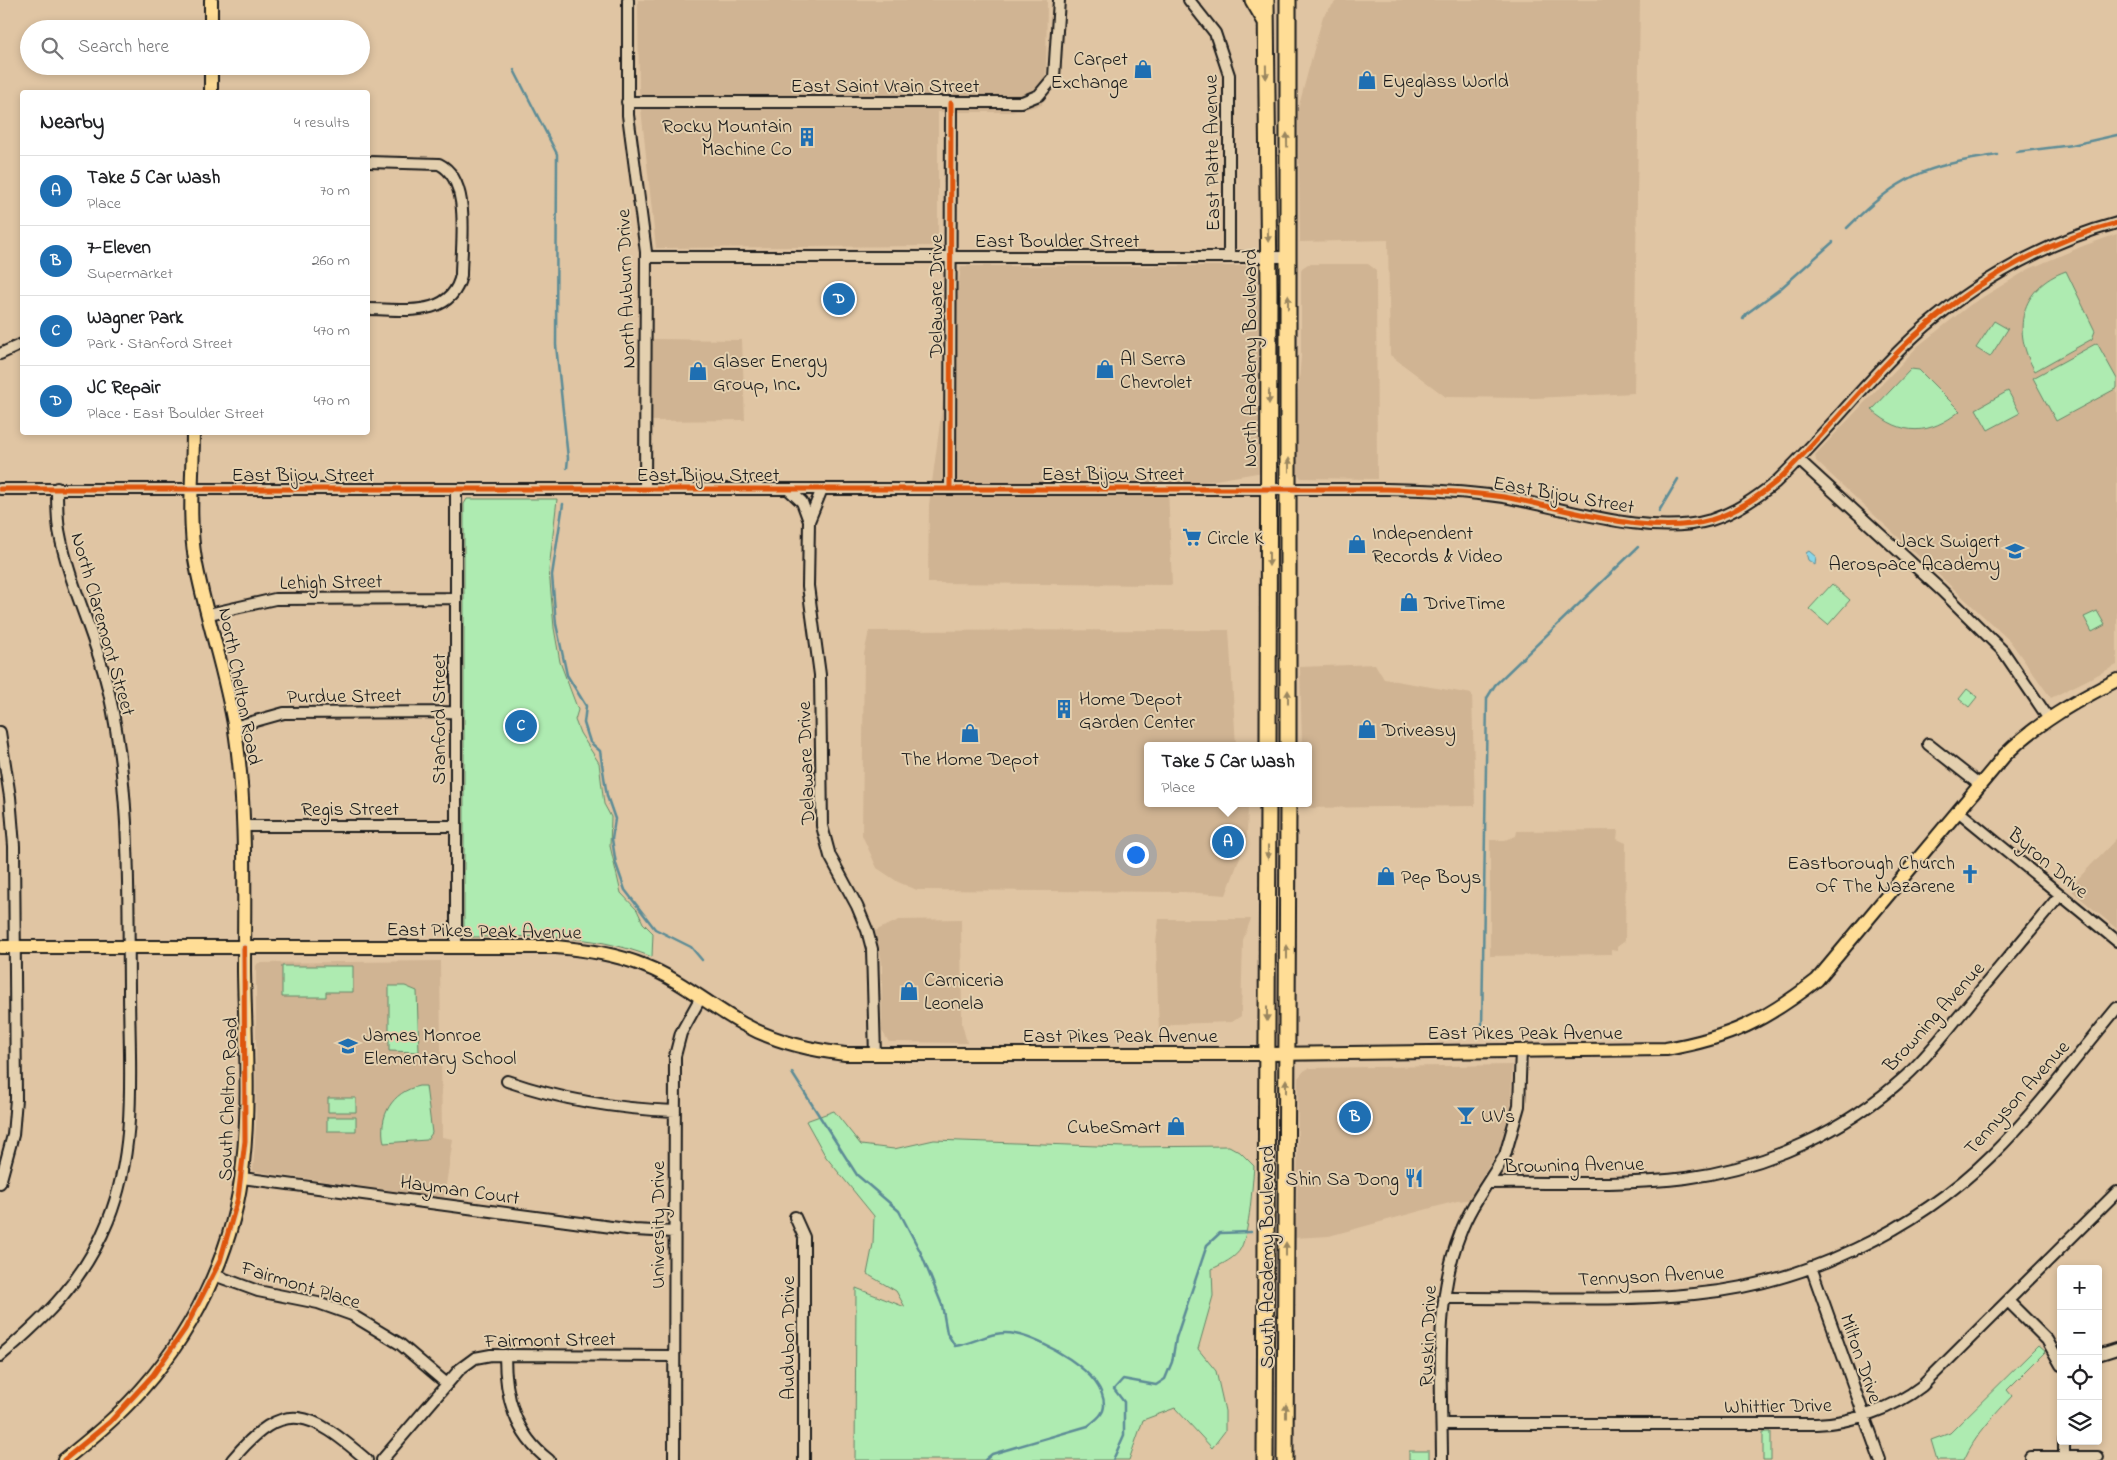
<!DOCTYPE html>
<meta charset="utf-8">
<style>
:root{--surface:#fff;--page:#f6f6f6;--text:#202124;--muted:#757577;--line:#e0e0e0;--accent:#1f6fb2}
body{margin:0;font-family:"Indie Flower",sans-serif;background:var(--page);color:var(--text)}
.controls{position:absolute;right:15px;bottom:15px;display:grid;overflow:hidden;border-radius:5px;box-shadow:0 2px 8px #0003}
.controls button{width:45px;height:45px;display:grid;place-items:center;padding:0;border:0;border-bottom:1px solid var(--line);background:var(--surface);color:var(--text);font:25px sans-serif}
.you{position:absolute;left:1135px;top:854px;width:18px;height:18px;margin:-12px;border:4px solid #fff;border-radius:50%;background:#1a73e8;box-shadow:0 0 0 8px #1a73e833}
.badge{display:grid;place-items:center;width:32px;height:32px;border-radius:50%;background:var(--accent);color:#fff;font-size:16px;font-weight:700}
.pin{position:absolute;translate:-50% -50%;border:2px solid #fff;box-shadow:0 1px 5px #0006}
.popup{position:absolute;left:1144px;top:742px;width:168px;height:65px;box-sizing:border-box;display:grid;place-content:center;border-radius:5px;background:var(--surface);filter:drop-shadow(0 1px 4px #0005);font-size:16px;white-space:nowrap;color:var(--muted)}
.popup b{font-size:19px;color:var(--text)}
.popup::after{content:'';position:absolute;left:50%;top:100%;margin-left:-10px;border:10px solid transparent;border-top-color:var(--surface)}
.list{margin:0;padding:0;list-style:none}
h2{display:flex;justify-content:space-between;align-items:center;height:65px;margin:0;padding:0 20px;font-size:21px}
h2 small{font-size:16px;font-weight:400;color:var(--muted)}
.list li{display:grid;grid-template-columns:32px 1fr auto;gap:15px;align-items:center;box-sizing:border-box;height:70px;padding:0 20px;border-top:1px solid var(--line)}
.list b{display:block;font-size:19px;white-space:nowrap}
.list p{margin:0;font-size:16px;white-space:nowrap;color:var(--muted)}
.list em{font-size:16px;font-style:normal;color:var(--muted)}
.icon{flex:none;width:28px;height:28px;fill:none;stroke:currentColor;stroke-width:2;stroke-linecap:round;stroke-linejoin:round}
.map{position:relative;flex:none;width:2117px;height:1460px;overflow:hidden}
.search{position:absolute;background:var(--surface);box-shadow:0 2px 8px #0003;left:20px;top:20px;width:350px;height:55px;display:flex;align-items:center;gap:12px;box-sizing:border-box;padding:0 18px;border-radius:28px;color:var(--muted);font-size:19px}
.panel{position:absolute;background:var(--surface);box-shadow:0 2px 8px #0003;left:20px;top:90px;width:350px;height:345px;border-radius:5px}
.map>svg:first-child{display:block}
.built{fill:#d0b493}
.green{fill:#aeebb1;stroke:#658466}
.water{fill:#89d6e8;stroke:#5d8c96}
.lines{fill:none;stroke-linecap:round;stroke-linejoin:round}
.stream{stroke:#5d8c96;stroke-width:2.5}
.minor-casing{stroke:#1c1c1c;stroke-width:14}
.major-casing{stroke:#1c1c1c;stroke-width:16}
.highway-casing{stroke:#1c1c1c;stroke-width:19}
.minor{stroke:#e4d0af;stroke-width:10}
.major{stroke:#ffdd96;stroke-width:12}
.highway{stroke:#ffdd96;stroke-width:15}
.cycleway-casing{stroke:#e4d0af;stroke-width:8}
.cycleway{stroke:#de560d;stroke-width:5}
.oneway{fill:#99865f}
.labels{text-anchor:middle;stroke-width:4;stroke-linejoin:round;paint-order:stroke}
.poi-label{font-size:20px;fill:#1c1c1c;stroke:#e4d0af;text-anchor:start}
.street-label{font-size:20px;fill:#1c1c1c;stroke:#e4d0af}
</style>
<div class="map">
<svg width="2117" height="1460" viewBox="0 0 2117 1460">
<rect width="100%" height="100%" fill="#e0c5a3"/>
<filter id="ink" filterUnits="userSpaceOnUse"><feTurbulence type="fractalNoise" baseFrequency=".02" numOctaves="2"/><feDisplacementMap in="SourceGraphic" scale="10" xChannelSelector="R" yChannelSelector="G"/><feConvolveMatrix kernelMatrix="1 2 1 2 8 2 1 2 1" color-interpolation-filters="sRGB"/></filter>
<g filter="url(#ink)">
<path class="built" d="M638 0H1047L1046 72 1042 105 1012 112H938V246L656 248 639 90Z
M1337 0H1640L1634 393 1535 398 1446 397 1390 355 1388 240 1300 242 1298 109 1323 16Z
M2117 234V665L2051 698 2010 641 1816 461 1815 455 1918 346 1970 305 2029 269 2083 246Z
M1308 264H1368L1376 270 1377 479 1301 478 1295 469 1296 417 1301 357V272L1302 268Z
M961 266H1257L1269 471 1168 488 1172 585 928 583 929 505Z
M652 339 742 340 745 420 652 421Z
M1229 630 1236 746H1148V803H1248L1247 838 1226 895 1184 892 917 890 898 882 877 868 862 835 864 654 869 631Z
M1375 664 1384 679 1472 694 1475 806 1300 808V803H1308V746H1302L1300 667Z
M1618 830 1617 839 1626 843 1625 941 1617 947V951L1611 950V954L1490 956V840H1505L1516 836 1517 831Z
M2117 838V929L2073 892 2072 885Z
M961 919 962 1024 967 1043 889 1042 882 1031V962L875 931 899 920Z
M1159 919H1251L1243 940 1241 1016 1232 1022 1173 1024 1159 1032 1156 943Z
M440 961 442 1137 453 1139 444 1198 253 1171 256 1125V966L258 963Z
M1512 1065 1511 1105 1500 1148 1468 1200 1457 1201 1329 1236 1294 1238 1297 1209 1298 1078 1304 1071 1309 1068Z"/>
<path class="green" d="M2066 271 2095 331 2092 339 2035 371C2011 331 2020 287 2066 271Z
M1994 321 2008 329 1990 357 1976 348Z
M2097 343 2117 379V388L2056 421 2033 378Z
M1911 369 1919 370 1960 411C1930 435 1902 437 1872 410Z
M2008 391 2020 413 1988 430 1976 409Z
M467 499H557L549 570 554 628 560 662 578 710 575 720 580 733 599 763 604 804 611 817 610 846 621 893 637 910 643 923 653 933 652 957C589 932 534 937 468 937L464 933V504Z
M1832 584 1850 600 1828 625 1809 609Z
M2097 611 2105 625 2092 632 2084 617Z
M1967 689 1977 697 1969 707 1959 699Z
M282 966H353V992H326V997H282Z
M389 986H405L417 991 419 1052 389 1051Z
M419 1086H426L432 1133 427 1140 384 1143C378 1116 392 1092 419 1086Z
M328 1098H356V1112H328Z
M834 1111 861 1145 894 1149 934 1140 1124 1147 1229 1146 1240 1152 1254 1166C1252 1187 1250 1229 1241 1248 1236 1258 1222 1264 1212 1269L1213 1296 1198 1349 1216 1371 1225 1411V1431L1212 1448 1175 1408 1143 1420 1129 1460H855L856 1288 905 1307 896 1291 867 1274 873 1244 874 1216 826 1157 806 1121Z
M327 1117H356V1131H327Z
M2038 1346 2045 1352 2007 1390 2012 1396C1994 1416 1975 1435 1964 1460H1937L1931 1440 1950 1433Z
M1763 1432H1771V1460H1763Z
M1409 1451H1429V1460H1409Z"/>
<path class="water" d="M1809 551 1816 557 1815 565 1808 560 1806 553Z"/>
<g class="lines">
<path class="stream" d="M514 70 557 154 556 345 568 458 567 468
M2016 152 2072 145 2117 135
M1847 228C1899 176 1924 166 1997 155
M1743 319 1746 314 1780 289 1833 242
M563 504 552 575 556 624 567 675 586 706 584 723 590 742 600 751 607 796 615 819 612 839 616 864 625 890 655 929 691 947 702 960
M1659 511 1678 479
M1482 1029 1487 698 1495 685 1638 547
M792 1073 857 1175 899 1211 920 1251 942 1305 947 1333 955 1346C976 1343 993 1329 1015 1334 1042 1339 1104 1372 1104 1405 1104 1415 1095 1420 1088 1426L992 1454 985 1460
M1113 1460 1124 1435V1402L1114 1389 1123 1379 1156 1385 1165 1379 1172 1362 1176 1338 1207 1245 1220 1233 1251 1232"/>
<g class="minor-casing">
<path id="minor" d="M628 0V115L646 252 645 489
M1189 0 1215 33 1229 75V257
M627 102H1022L1039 95 1054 77 1059 0
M368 162 439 164C472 180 461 244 461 275 452 319 402 309 368 309
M646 257H1288
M0 354 22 344
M1799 460 1941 590 2003 651 2049 719
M950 488 951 103
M0 489H1386C1425 490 1465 491 1504 497 1565 508 1650 538 1711 520 1736 512 1756 498 1776 482 1821 439 1859 390 1903 347 1961 290 2038 244 2117 223
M456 489V948
M788 489 802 502 809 521 808 586 820 675 822 826 830 856 857 906 867 930 872 949 875 1055
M809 521 822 489
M209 614 275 599 456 598
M234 727 284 713 456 712
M0 732 10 797 14 846 16 1099 13 1135 0 1183
M1928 744 1980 785
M1958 811 2117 941
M244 826H456
M507 1081C562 1100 616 1109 675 1111
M242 1178 634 1230 674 1232
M1489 1183C1554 1182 1621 1186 1686 1178 1768 1167 1844 1132 1906 1076 1928 1056 1946 1031 1966 1008 1997 970 2029 933 2060 895
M795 1217 804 1237V1460
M1811 1267 1880 1460
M214 1275 258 1291 318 1303 352 1315 400 1344 447 1384
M1444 1298C1527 1297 1611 1302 1694 1294 1804 1284 1915 1231 1993 1154 2038 1109 2077 1056 2117 1008
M2008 1301 2047 1340 2061 1365
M505 1355C505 1395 514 1434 549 1460
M2098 1355 2117 1349
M0 1356C47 1317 85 1278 108 1221 138 1146 129 1066 129 988 128 889 131 791 109 693 97 637 69 586 59 530 57 516 57 502 57 488
M1442 1424H1816C1852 1423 1894 1408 1922 1386L2117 1192
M2064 1441V1460
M2030 1457H2098
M232 1460C285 1396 311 1412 367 1460
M382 1460 460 1369 475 1358 491 1355 674 1356
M674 1460 675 1056 681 1033 701 997
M1442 1460C1442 1387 1433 1302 1460 1234 1470 1206 1490 1181 1505 1155L1519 1106 1521 1050"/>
</g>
<g class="major-casing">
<path id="major" d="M211 29V0
M211 66V92
M0 947H556C587 950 616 954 645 966 681 980 710 1006 743 1024 775 1042 810 1050 845 1054H1267L1666 1049C1730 1038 1766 1020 1817 980L2005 755C2037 723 2076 701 2117 680
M64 1460C87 1442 110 1423 130 1402 191 1339 235 1251 243 1163 250 1100 245 1034 244 971 244 890 247 810 235 730 226 672 205 616 195 559 188 518 193 474 193 432"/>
</g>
<g class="highway-casing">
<path id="highway" d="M1253 0 1266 22
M1266 0 1269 291 1268 746
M1288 0V746
M1265 1460 1268 803
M1285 1460 1288 803"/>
</g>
<use href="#minor" class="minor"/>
<use href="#major" class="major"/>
<use href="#highway" class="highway"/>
<g class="cycleway-casing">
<path id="cycleway" d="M950 488 951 103
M0 489H1386C1425 490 1465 491 1504 497 1565 508 1650 538 1711 520 1736 512 1756 498 1776 482 1821 439 1859 390 1903 347 1961 290 2038 244 2117 223
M64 1460 110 1422 153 1375 185 1329 220 1261 238 1198 245 1141 244 948"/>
</g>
<use href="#cycleway" class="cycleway"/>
</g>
<defs><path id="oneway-solid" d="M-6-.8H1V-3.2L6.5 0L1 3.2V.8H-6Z" transform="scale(1.25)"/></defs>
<g class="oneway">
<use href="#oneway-solid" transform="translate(1266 72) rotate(89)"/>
<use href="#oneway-solid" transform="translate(1287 140) rotate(-91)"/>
<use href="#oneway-solid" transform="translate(1268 235) rotate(89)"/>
<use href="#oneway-solid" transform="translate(1288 302) rotate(-90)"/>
<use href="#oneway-solid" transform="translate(1269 397) rotate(90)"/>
<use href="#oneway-solid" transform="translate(1289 465) rotate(-90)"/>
<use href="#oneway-solid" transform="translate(1269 559) rotate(90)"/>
<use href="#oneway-solid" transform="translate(1288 697) rotate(-90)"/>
<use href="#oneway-solid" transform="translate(1268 852) rotate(90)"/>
<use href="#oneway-solid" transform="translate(1287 952) rotate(-90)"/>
<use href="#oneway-solid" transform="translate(1267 1014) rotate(90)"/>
<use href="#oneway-solid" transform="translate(1286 1086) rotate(-90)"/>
<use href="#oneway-solid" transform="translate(1286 1249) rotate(-90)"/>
<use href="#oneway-solid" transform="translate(1286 1411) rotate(-90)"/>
</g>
</g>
<defs>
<g id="shop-bare" transform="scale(1.5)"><path d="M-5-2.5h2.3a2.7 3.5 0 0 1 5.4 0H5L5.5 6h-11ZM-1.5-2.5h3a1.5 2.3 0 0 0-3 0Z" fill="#1f6fb2" stroke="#e4d0af" stroke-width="2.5" paint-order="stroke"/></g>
<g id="building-bare" transform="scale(1.5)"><path d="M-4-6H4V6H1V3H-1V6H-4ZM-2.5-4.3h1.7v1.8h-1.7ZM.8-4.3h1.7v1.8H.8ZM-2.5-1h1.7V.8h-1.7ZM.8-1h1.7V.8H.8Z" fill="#1f6fb2" stroke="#e4d0af" stroke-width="2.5" paint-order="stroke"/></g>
<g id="supermarket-bare" transform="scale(1.5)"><path d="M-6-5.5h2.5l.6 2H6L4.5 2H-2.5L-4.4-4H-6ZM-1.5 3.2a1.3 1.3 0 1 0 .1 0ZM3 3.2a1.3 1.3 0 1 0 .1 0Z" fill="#1f6fb2" stroke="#e4d0af" stroke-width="2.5" paint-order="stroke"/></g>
<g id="school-bare" transform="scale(1.5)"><path d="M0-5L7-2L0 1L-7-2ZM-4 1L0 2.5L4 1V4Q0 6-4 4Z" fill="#1f6fb2" stroke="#e4d0af" stroke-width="2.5" paint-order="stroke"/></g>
<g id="church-bare" transform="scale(1.5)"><path d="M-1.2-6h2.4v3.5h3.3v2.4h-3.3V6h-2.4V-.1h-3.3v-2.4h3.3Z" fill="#1f6fb2" stroke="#e4d0af" stroke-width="2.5" paint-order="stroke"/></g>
<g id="bar-bare" transform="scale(1.5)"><path d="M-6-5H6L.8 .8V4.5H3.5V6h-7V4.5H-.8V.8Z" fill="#1f6fb2" stroke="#e4d0af" stroke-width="2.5" paint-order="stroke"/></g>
<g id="restaurant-bare" transform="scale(1.5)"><path d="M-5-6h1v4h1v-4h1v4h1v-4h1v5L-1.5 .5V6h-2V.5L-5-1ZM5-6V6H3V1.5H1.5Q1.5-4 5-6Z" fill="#1f6fb2" stroke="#e4d0af" stroke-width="2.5" paint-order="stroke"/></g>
</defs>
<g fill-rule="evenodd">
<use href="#shop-bare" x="1143" y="69"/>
<use href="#shop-bare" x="1367" y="80"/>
<use href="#building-bare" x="807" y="137"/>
<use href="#shop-bare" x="1105" y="369"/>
<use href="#shop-bare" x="698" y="371"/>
<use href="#supermarket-bare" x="1192" y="537"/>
<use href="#shop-bare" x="1357" y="544"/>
<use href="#school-bare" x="2015" y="551"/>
<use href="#shop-bare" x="1409" y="602"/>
<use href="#building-bare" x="1064" y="709"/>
<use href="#shop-bare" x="1367" y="729"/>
<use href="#shop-bare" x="970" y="733"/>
<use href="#church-bare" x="1970" y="874"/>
<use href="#shop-bare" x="1386" y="876"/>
<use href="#shop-bare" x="909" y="991"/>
<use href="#school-bare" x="348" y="1046"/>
<use href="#bar-bare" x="1466" y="1115"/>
<use href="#shop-bare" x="1176" y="1126"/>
<use href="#restaurant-bare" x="1414" y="1178"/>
</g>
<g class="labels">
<g class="poi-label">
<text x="1128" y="65" text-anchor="end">Carpet<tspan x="1128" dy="23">Exchange</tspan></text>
<text x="1382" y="87">Eyeglass World</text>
<text x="792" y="132" text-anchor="end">Rocky Mountain<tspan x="792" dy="23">Machine Co</tspan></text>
<text x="1120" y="365">Al Serra<tspan x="1120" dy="23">Chevrolet</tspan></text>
<text x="713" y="367">Glaser Energy<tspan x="713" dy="23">Group, Inc.</tspan></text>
<text x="1372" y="539">Independent<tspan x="1372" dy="23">Records &amp; Video</tspan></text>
<text x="1207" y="544">Circle K</text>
<text x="2000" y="547" text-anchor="end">Jack Swigert<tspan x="2000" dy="23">Aerospace Academy</tspan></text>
<text x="1424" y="609">DriveTime</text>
<text x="1079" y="705">Home Depot<tspan x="1079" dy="23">Garden Center</tspan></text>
<text x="1382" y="736">Driveasy</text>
<text x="970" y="765" text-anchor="middle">The Home Depot</text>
<text x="1955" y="869" text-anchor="end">Eastborough Church<tspan x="1955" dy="23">Of The Nazarene</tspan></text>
<text x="1401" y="883">Pep Boys</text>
<text x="924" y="986">Carniceria<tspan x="924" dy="23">Leonela</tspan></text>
<text x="363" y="1041">James Monroe<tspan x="363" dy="23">Elementary School</tspan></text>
<text x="1481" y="1122">UV's</text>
<text x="1161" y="1133" text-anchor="end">CubeSmart</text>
<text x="1399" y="1185" text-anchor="end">Shin Sa Dong</text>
</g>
<g class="street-label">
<text x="885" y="92">East Saint Vrain Street</text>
<text transform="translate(1211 153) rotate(-91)" y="7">East Platte Avenue</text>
<text x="1057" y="247">East Boulder Street</text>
<text transform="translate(625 289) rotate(-92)" y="7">North Auburn Drive</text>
<text transform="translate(935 296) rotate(-90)" y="7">Delaware Drive</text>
<text transform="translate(1249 358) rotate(-90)" y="7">North Academy Boulevard</text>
<text x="1113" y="480">East Bijou Street</text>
<text x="303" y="481">East Bijou Street</text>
<text x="708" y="481">East Bijou Street</text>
<text transform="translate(1564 494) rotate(10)" y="7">East Bijou Street</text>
<text transform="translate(331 581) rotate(-1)" y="7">Lehigh Street</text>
<text transform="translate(104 624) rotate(74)" y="7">North Claremont Street</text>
<text transform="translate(241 686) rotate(79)" y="7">North Chelton Road</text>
<text transform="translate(344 695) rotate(-1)" y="7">Purdue Street</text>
<text transform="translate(438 719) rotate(-90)" y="7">Stanford Street</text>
<text transform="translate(805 763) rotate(-92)" y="7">Delaware Drive</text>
<text x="350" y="815">Regis Street</text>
<text transform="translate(2049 862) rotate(40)" y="7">Byron Drive</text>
<text transform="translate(484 930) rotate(1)" y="7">East Pikes Peak Avenue</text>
<text transform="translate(1933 1016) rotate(-48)" y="7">Browning Avenue</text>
<text x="1525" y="1039">East Pikes Peak Avenue</text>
<text x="1120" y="1042">East Pikes Peak Avenue</text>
<text transform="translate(2016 1097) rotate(-48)" y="7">Tennyson Avenue</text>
<text transform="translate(227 1099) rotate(-88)" y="7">South Chelton Road</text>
<text transform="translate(1574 1164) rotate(-1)" y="7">Browning Avenue</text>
<text transform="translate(460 1189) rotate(8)" y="7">Hayman Court</text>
<text transform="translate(657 1225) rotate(-90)" y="7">University Drive</text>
<text transform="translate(1266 1257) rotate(-90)" y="7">South Academy Boulevard</text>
<text transform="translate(1651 1275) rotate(-3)" y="7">Tennyson Avenue</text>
<text transform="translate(301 1284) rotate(17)" y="7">Fairmont Place</text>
<text transform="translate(1427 1336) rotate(-88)" y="7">Ruskin Drive</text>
<text transform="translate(787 1338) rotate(-90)" y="7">Audubon Drive</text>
<text transform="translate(550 1339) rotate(-1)" y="7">Fairmont Street</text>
<text transform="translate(1862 1358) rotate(71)" y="7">Milton Drive</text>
<text transform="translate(1778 1405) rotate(-1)" y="7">Whittier Drive</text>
</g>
</g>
</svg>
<div class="controls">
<button>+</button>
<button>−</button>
<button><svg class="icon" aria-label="locate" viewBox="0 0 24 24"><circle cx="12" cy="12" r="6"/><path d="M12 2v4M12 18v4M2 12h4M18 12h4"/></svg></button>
<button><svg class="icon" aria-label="layers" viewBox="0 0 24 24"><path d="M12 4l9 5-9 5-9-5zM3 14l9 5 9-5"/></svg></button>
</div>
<div class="you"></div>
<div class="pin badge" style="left:1228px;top:842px">A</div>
<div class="popup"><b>Take 5 Car Wash</b>Place</div>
<div class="pin badge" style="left:1355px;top:1117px">B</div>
<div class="pin badge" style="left:521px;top:726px">C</div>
<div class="pin badge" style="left:839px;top:299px">D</div>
<div class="search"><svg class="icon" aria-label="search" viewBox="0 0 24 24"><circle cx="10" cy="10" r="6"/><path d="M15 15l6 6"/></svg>Search here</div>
<section class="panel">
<h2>Nearby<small>4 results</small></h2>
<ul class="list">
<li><span class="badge">A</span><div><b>Take 5 Car Wash</b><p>Place</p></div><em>70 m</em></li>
<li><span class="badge">B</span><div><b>7-Eleven</b><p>Supermarket</p></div><em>260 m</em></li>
<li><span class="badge">C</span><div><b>Wagner Park</b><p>Park · Stanford Street</p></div><em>470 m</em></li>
<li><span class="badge">D</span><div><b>JC Repair</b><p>Place · East Boulder Street</p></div><em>470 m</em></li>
</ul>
</section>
</div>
